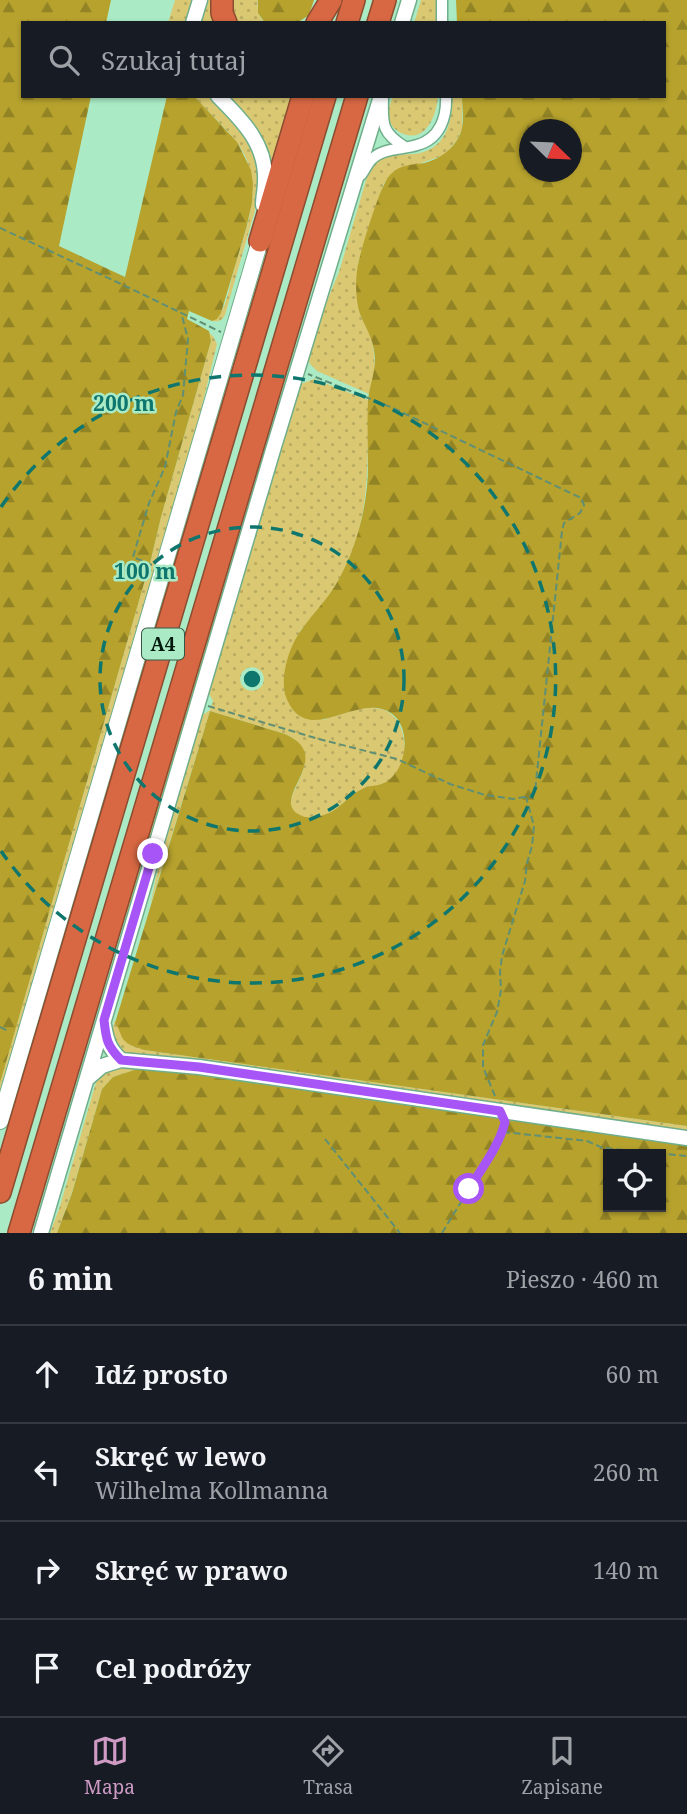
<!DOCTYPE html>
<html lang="pl">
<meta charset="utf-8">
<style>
:root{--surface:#171b24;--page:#242831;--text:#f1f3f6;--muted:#9ea1a6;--line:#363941;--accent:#cf9bc5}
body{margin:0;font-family:"Noto Serif",serif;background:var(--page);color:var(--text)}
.controls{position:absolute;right:21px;bottom:21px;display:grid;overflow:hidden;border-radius:0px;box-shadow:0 2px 5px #0004}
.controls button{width:63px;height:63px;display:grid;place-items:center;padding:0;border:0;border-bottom:2px solid var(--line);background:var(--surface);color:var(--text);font:35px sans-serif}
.compass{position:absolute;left:519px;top:119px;width:63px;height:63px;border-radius:50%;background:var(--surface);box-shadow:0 2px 5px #0004;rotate:113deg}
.stop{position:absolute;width:21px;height:21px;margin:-16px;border:5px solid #a855f7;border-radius:50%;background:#fff}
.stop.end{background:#a855f7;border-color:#fff;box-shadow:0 2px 7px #0008}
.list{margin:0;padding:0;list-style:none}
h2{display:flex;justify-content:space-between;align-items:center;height:91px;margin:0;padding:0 28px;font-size:30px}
h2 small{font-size:23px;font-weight:400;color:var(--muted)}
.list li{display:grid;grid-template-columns:46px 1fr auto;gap:21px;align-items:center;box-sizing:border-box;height:98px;padding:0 28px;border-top:2px solid var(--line)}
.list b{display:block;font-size:26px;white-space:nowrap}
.list p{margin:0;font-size:23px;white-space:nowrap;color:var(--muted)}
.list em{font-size:23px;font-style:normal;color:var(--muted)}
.icon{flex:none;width:38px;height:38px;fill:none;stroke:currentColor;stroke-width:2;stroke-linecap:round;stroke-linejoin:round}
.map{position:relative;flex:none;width:687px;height:1233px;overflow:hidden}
.search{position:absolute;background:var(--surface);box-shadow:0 2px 5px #0004;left:21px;right:21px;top:21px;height:77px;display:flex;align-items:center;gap:18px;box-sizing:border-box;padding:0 24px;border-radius:0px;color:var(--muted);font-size:26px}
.sheet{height:483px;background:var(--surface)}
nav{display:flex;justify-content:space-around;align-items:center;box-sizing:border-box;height:98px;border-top:2px solid var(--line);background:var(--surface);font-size:19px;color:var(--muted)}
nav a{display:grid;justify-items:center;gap:4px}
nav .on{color:var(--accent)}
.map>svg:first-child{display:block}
.grass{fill:url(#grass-dots)}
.forest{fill:url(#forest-firs);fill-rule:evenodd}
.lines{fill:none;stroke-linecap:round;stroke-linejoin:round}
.minor-casing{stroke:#70ae8b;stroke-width:13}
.tertiary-casing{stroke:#70ae8b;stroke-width:17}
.secondary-casing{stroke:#70ae8b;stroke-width:18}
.motorway-casing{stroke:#8c4c30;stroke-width:24}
.path{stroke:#608f74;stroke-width:2;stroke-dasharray:7 3.5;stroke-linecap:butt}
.minor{stroke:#fff;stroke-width:10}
.tertiary{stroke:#fff;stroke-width:14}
.secondary{stroke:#fff;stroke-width:16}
.motorway{stroke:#d76843;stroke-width:21}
.route{stroke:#a855f7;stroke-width:9}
.ring{fill:none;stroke:#0f766e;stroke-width:3.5;stroke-dasharray:12 9}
.labels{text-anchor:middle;stroke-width:5;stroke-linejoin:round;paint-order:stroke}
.shield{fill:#aaebc6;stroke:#345844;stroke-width:2}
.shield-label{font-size:19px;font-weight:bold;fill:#01190c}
.centre{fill:#0f766e;stroke:#aaebc6;stroke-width:3.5}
.ring-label{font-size:21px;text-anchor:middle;font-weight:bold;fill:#0f766e;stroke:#aaebc6;stroke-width:5;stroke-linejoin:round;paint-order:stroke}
</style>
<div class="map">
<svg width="687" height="1233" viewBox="0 0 687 1233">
<defs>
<pattern id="grass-dots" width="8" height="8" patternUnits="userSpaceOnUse" patternTransform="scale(1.75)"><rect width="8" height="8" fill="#dac972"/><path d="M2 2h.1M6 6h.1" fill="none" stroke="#b9ac62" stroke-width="1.8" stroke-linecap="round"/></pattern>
<pattern id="forest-firs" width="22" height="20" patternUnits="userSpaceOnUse" patternTransform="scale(1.75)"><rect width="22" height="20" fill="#b6a22d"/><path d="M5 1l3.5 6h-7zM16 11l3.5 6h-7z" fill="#928325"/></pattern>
</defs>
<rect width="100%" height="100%" fill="#aaebc6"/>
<path class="grass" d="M175 0H193L186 23H168Z
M207 0H215L219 23H199Z
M227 0H258C257 8 258 17 265 23H232Z
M421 0H438L437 23H414Z
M194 96H210L241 130 254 152 259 176 258 200 225 315C222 321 218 322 212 321 226 314 229 288 233 273 245 230 267 185 238 144 227 129 207 111 194 96Z
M225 96H294L273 167H271Z
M393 96H438C437 109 432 128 419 134 405 140 386 127 388 112 389 107 391 101 393 96Z
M452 96H462V129L457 140 449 150 442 156 421 163 384 183 358 263V303L360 314 372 339 374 354 375 370 369 394 317 371 310 364 307 356 314 332 339 272 369 170C382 153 395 155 414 154 445 151 453 123 452 96Z
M209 333 213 336 217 344 190 455 0 1102V1083L151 559 161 517 211 341Z
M314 379 368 400C368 467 371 530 334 589 324 604 312 617 300 631L322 720C340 715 362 705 380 709 389 710 396 718 400 726 408 744 406 765 390 780 380 788 366 786 355 794 339 805 325 823 303 817 262 806 339 759 285 734L210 711 150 906 168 822 201 716 210 710 213 701 208 692 232 607 301 384Z
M176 546 179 549 76 897 73 895Z
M221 593 225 595 129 913 126 912Z
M115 1020 119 1029 144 1050 687 1126V1132L121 1054 111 1034Z
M113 1067 140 1068 113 1077 102 1089 72 1192 57 1233H50L60 1206 97 1079 99 1074Z"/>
<path class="forest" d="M0 0H111L106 23H23V96H91L59 246 125 277 167 96H194L237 142 251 170 253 184 252 203 246 229 221 313 217 319 212 321 189 311 187 319 209 331 211 341 161 517 151 559 0 1083Z
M258 0H314L309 15 297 23H265L258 13Z
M456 0H687V1126L144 1050C137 1047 128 1046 123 1039 120 1034 119 1028 115 1023L210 711 285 734C337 757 270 797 298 814 306 819 315 818 324 815 340 810 348 795 364 788 372 785 382 786 389 780 410 763 412 717 382 709 349 700 305 746 286 697 280 681 287 655 295 640 307 618 327 602 339 579 357 547 368 503 368 466 368 444 367 423 368 401 369 387 375 374 375 359 374 339 367 331 360 314 355 299 355 275 359 260 363 244 380 185 390 175 400 164 411 165 424 163 441 159 458 146 462 128 464 118 462 106 462 96H664V23H457ZM530 130H572V172H530Z
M140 1068 201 1073 687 1144V1233H57L72 1193 102 1089 113 1077ZM608 1154H661V1207H608Z"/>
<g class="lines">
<g class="minor-casing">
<path id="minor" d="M442 0V23
M383 100C382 125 383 134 405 147
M361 175C364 171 367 165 370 161 382 147 402 150 417 145 440 139 447 117 446 96"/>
</g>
<g class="tertiary-casing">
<path id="tertiary" d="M193 23 200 0
M402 23 409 0
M218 96C243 121 267 145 265 182 265 190 263 197 263 205
M104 1025C107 1042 109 1048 121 1060
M87 1079 102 1066 121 1060 199 1067 687 1138
M41 1233 273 450 381 96"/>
</g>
<g class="secondary-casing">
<path id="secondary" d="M0 1121 260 241"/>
</g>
<g class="motorway-casing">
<path id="motorway" d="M222 0V13L226 23
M317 23 331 0
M347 23 354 0
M378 23 385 0
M260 241 303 96
M0 1192 325 96
M19 1233 357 96"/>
</g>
<path class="path" d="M0 228 119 283 221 332
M152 565 133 557 149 503 165 467 176 412 183 395 188 339 181 312
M208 706 319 739 397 759 450 784 485 795 513 799 530 796 535 792 562 531 564 523 580 513 584 505 581 498 393 408 308 374
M0 1027 8 1031
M495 1096 483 1067V1045L497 1012 501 990 500 972 502 956 525 881 527 863 532 846 534 826 526 797
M503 1132 587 1141 603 1148 687 1156
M325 1139 400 1233
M442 1233 491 1153 505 1124"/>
<use href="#minor" class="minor"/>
<use href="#tertiary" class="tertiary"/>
<use href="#secondary" class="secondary"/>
<use href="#motorway" class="motorway"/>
</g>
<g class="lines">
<path class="route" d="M153 854 104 1020C106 1039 107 1046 121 1060L199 1067 500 1111 505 1122C499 1146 482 1168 469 1189"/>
</g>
<g class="ring">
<circle cx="252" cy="679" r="152"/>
<path d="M1 507A304 304 0 1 1 1 851"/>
</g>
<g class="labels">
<rect class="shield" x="142" y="628.5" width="42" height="31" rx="5"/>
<g class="shield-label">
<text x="163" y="651">A4</text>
</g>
</g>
<circle cx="252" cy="679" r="10" class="centre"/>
<g class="ring-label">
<text x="124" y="411">200 m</text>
<text x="145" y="579">100 m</text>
</g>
</svg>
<div class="controls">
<button><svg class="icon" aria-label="locate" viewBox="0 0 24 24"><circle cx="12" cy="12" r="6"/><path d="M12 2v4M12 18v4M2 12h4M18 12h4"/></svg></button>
</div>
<svg class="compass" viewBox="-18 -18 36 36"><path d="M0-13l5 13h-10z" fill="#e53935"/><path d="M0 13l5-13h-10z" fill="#9ea1a6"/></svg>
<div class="stop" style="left:469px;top:1189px"></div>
<div class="stop end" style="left:153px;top:854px"></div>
<div class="search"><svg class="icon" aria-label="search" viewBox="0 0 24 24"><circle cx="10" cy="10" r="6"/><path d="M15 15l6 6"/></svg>Szukaj tutaj</div>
</div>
<section class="sheet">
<h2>6 min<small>Pieszo · 460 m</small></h2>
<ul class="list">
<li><svg class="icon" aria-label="ahead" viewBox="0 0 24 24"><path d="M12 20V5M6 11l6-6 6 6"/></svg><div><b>Idź prosto</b></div><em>60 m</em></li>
<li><svg class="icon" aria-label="left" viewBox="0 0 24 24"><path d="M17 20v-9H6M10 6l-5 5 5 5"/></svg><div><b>Skręć w lewo</b><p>Wilhelma Kollmanna</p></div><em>260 m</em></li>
<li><svg class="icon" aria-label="right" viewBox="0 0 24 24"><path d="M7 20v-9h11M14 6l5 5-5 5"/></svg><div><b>Skręć w prawo</b></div><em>140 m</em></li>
<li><svg class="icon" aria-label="arrive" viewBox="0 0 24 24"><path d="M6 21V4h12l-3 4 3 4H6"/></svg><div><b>Cel podróży</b></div></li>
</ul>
</section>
<nav>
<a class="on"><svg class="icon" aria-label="map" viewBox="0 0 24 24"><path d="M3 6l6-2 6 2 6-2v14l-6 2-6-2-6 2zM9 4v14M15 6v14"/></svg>Mapa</a>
<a><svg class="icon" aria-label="directions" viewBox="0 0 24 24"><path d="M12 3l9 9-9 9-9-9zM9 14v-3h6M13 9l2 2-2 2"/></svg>Trasa</a>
<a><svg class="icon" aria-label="saved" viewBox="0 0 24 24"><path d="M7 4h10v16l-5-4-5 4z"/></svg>Zapisane</a>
</nav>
